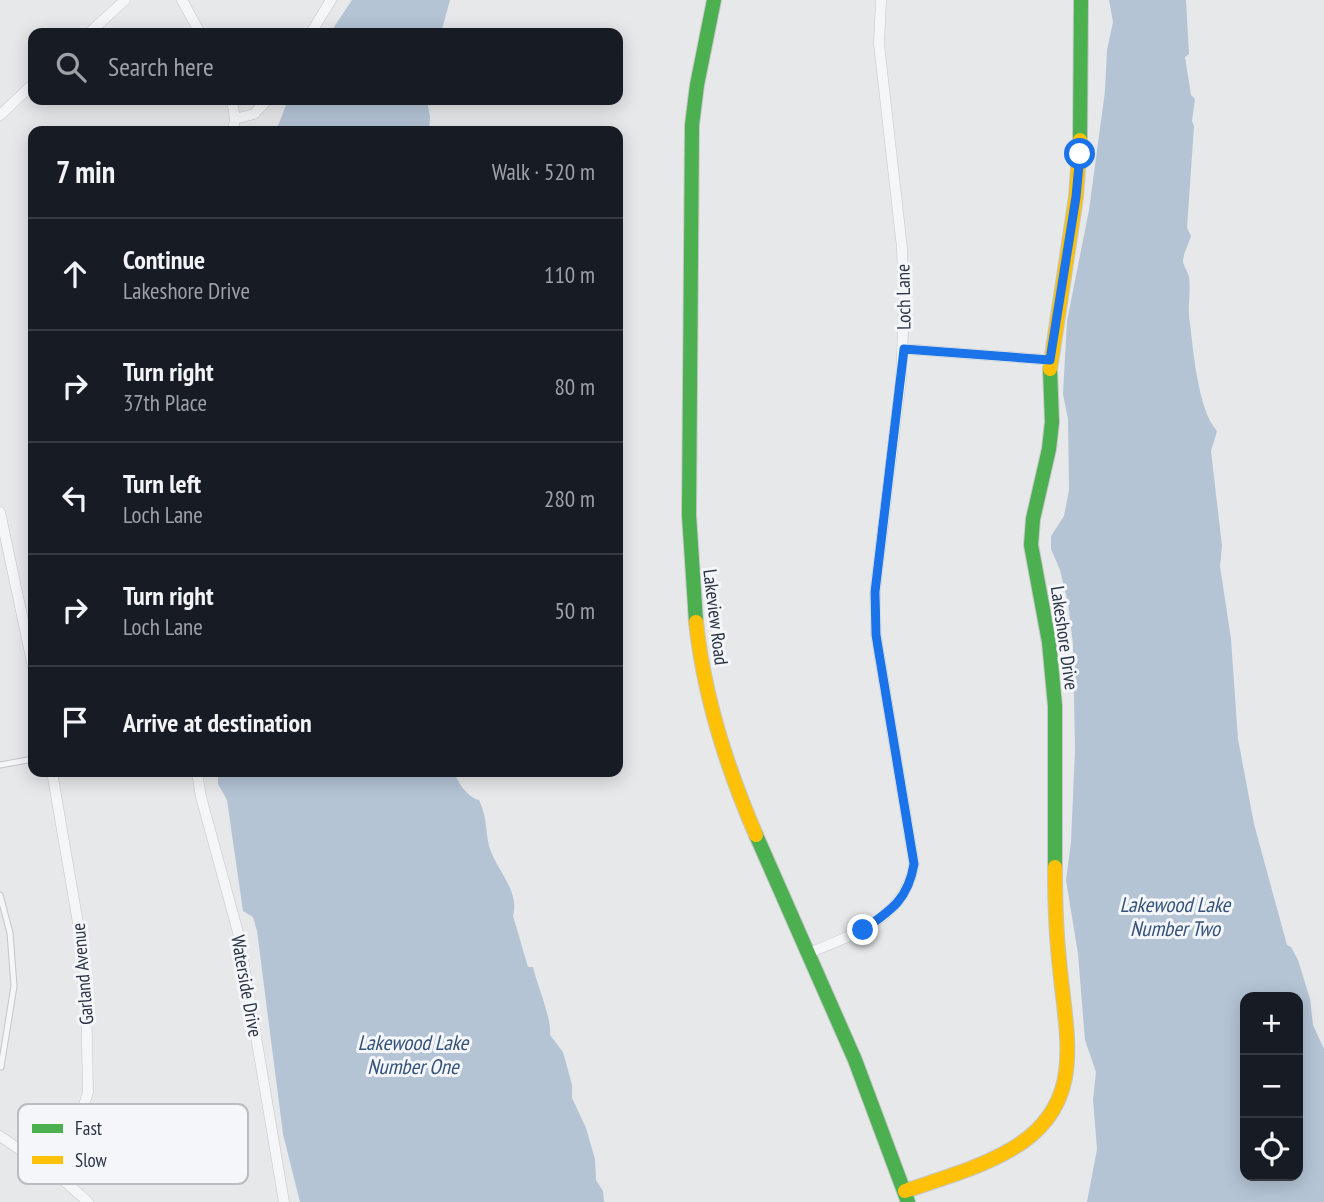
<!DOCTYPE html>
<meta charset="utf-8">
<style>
:root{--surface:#171b24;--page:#242831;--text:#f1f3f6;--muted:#9ea1a6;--line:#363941}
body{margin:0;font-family:"PT Sans Narrow",sans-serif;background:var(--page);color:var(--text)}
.controls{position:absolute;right:21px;bottom:21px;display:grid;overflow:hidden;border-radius:14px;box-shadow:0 4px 18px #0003}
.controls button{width:63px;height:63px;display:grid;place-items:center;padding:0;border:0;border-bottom:2px solid var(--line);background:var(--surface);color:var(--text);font:35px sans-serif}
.stop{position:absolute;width:21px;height:21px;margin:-16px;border:5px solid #1a73e8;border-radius:50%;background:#fff}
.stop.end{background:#1a73e8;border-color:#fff;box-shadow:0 2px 7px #0008}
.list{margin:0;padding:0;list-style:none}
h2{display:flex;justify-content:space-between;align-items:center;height:91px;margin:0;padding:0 28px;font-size:30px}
h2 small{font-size:23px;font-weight:400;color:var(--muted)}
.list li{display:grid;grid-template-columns:46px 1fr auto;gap:21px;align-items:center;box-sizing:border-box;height:112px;padding:0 28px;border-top:2px solid var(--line)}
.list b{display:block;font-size:26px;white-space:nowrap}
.list p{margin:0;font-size:23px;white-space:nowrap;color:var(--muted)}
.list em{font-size:23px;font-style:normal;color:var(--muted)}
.icon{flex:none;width:38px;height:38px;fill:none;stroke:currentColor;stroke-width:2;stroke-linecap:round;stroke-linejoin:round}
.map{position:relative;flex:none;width:1324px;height:1202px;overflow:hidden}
.search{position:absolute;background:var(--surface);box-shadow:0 4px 18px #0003;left:28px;top:28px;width:595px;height:77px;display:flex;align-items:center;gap:18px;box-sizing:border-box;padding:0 24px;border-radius:14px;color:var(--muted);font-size:26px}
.panel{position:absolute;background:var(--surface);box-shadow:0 4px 18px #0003;left:28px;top:126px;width:595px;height:651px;border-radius:14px}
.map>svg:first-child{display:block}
.water{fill:#b4c4d5;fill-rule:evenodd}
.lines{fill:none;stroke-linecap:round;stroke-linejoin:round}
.lane-casing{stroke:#c4c6c8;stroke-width:7}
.street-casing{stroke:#c4c6c8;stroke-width:11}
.fast-casing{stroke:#c4c6c8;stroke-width:16}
.slow-casing{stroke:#c4c6c8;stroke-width:16}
.lane{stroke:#f5f6f7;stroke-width:5}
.street{stroke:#f5f6f7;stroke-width:10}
.fast{stroke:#4caf50;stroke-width:14}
.slow{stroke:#ffc107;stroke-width:14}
.route{stroke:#1a73e8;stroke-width:9}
.labels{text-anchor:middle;stroke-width:6;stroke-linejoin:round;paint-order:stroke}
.street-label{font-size:19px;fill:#2b3445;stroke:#f4f6f9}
.water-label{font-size:21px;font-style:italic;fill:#34527a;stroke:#f4f6f9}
.key{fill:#f4f6f9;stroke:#b8bcc3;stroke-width:2}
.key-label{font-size:19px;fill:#2b3445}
</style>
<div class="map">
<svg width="1324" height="1202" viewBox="0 0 1324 1202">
<rect width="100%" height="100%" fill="#e6e8ea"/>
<path class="water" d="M352 0H450L441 33H330Z
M1109 0H1186L1189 54 1185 57 1191 95 1195 99 1192 121 1194 126 1187 228 1191 236C1189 243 1183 254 1183 262 1184 267 1188 272 1189 277 1191 290 1188 303 1189 316 1193 345 1197 409 1217 431L1211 451 1222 546 1220 566 1231 639 1238 739 1254 824 1287 945 1291 947 1298 960 1310 999 1313 1025 1324 1049V1202H1087L1097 1149 1093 1100 1096 1072 1085 1040 1078 954 1066 880 1071 842 1075 750 1073 644 1068 603 1060 570 1051 549V536L1064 516 1069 490 1068 419 1063 394 1067 321 1089 210 1105 91 1107 50 1113 22ZM1298 997V1176H1245V997Z
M288 100H427L430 117 429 131H276Z
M218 772H455C456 782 469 798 479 800 488 820 485 831 490 849 497 870 520 892 513 916L528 967H533C537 985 552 1019 550 1035L563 1052 572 1085V1098L586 1128 595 1159 596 1180 603 1191 604 1202H300L283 1134 257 931 253 917 243 911 227 800 218 784Z"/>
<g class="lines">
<g class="lane-casing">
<path id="lane" d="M0 765 33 759
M0 895 10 933 14 986 1 1067"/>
</g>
<g class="street-casing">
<path id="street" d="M182 0 200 33
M89 33 125 0
M311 33 331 0
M232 100 235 119 233 131
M0 115 33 84
M235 119 254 114 267 100
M904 349 1050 360
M0 512 33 667
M197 772 201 797 239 936 284 1202
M809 953C854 934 904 920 914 864L876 635 875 592 901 379 904 308 902 248 879 44 881 0
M0 1136 62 1179 88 1202
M44 1166 81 1115 88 1092 86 995 83 952 52 772"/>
</g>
<g class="fast-casing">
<path id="fast" d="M1080 140 1081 0
M1050 369 1052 422 1049 449 1033 519 1031 545 1049 642 1055 706V867
M696 622 689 515 692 125 697 85 714 0
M756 835 855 1060 908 1202"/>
</g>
<g class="slow-casing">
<path id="slow" d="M1050 369 1076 197 1080 140
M696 622C704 697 726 766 756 835
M905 1191C940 1179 977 1169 1010 1150 1086 1107 1067 1041 1060 969 1056 935 1055 901 1055 867"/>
</g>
<use href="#lane" class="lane"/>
<use href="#street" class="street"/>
<use href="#fast" class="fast"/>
<use href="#slow" class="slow"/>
</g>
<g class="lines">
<path class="route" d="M863 930C890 911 908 900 914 864L876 635 875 592 904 349 1050 360 1076 197 1080 154"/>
</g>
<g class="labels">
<g class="street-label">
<text transform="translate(903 297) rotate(-91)" y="7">Loch Lane</text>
<text transform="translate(716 617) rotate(83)" y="7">Lakeview Road</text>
<text transform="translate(1065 638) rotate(82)" y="7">Lakeshore Drive</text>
<text transform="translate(82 974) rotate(-95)" y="7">Garland Avenue</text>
<text transform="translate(247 986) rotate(80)" y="7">Waterside Drive</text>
</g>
<g class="water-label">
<text x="1175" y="912">Lakewood Lake<tspan x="1175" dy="24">Number Two</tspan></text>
<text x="413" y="1050">Lakewood Lake<tspan x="413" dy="24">Number One</tspan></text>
</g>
</g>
<rect x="18" y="1104" width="230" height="80" rx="10" class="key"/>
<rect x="32" y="1124" width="31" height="9" fill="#4caf50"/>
<rect x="32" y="1156" width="31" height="8" fill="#ffc107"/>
<g class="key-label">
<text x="75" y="1135">Fast</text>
<text x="75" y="1167">Slow</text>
</g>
</svg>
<div class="controls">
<button>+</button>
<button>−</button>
<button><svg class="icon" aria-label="locate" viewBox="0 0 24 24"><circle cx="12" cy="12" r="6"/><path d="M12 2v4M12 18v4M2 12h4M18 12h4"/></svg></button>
</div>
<div class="stop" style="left:1080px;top:154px"></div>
<div class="stop end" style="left:863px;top:930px"></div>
<div class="search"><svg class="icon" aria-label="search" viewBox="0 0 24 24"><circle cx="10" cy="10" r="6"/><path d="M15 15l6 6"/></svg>Search here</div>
<section class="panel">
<h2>7 min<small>Walk · 520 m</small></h2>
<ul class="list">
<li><svg class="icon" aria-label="ahead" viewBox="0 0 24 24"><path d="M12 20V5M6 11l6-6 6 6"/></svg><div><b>Continue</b><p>Lakeshore Drive</p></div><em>110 m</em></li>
<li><svg class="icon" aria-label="right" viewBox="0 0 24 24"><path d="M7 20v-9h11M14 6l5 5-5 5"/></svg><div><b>Turn right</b><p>37th Place</p></div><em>80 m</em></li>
<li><svg class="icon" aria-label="left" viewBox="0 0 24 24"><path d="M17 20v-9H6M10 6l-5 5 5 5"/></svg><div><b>Turn left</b><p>Loch Lane</p></div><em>280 m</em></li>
<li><svg class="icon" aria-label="right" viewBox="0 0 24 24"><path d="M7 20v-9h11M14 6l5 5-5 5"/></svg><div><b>Turn right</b><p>Loch Lane</p></div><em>50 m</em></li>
<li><svg class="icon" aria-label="arrive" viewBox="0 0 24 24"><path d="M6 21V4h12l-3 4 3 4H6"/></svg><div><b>Arrive at destination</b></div></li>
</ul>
</section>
</div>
